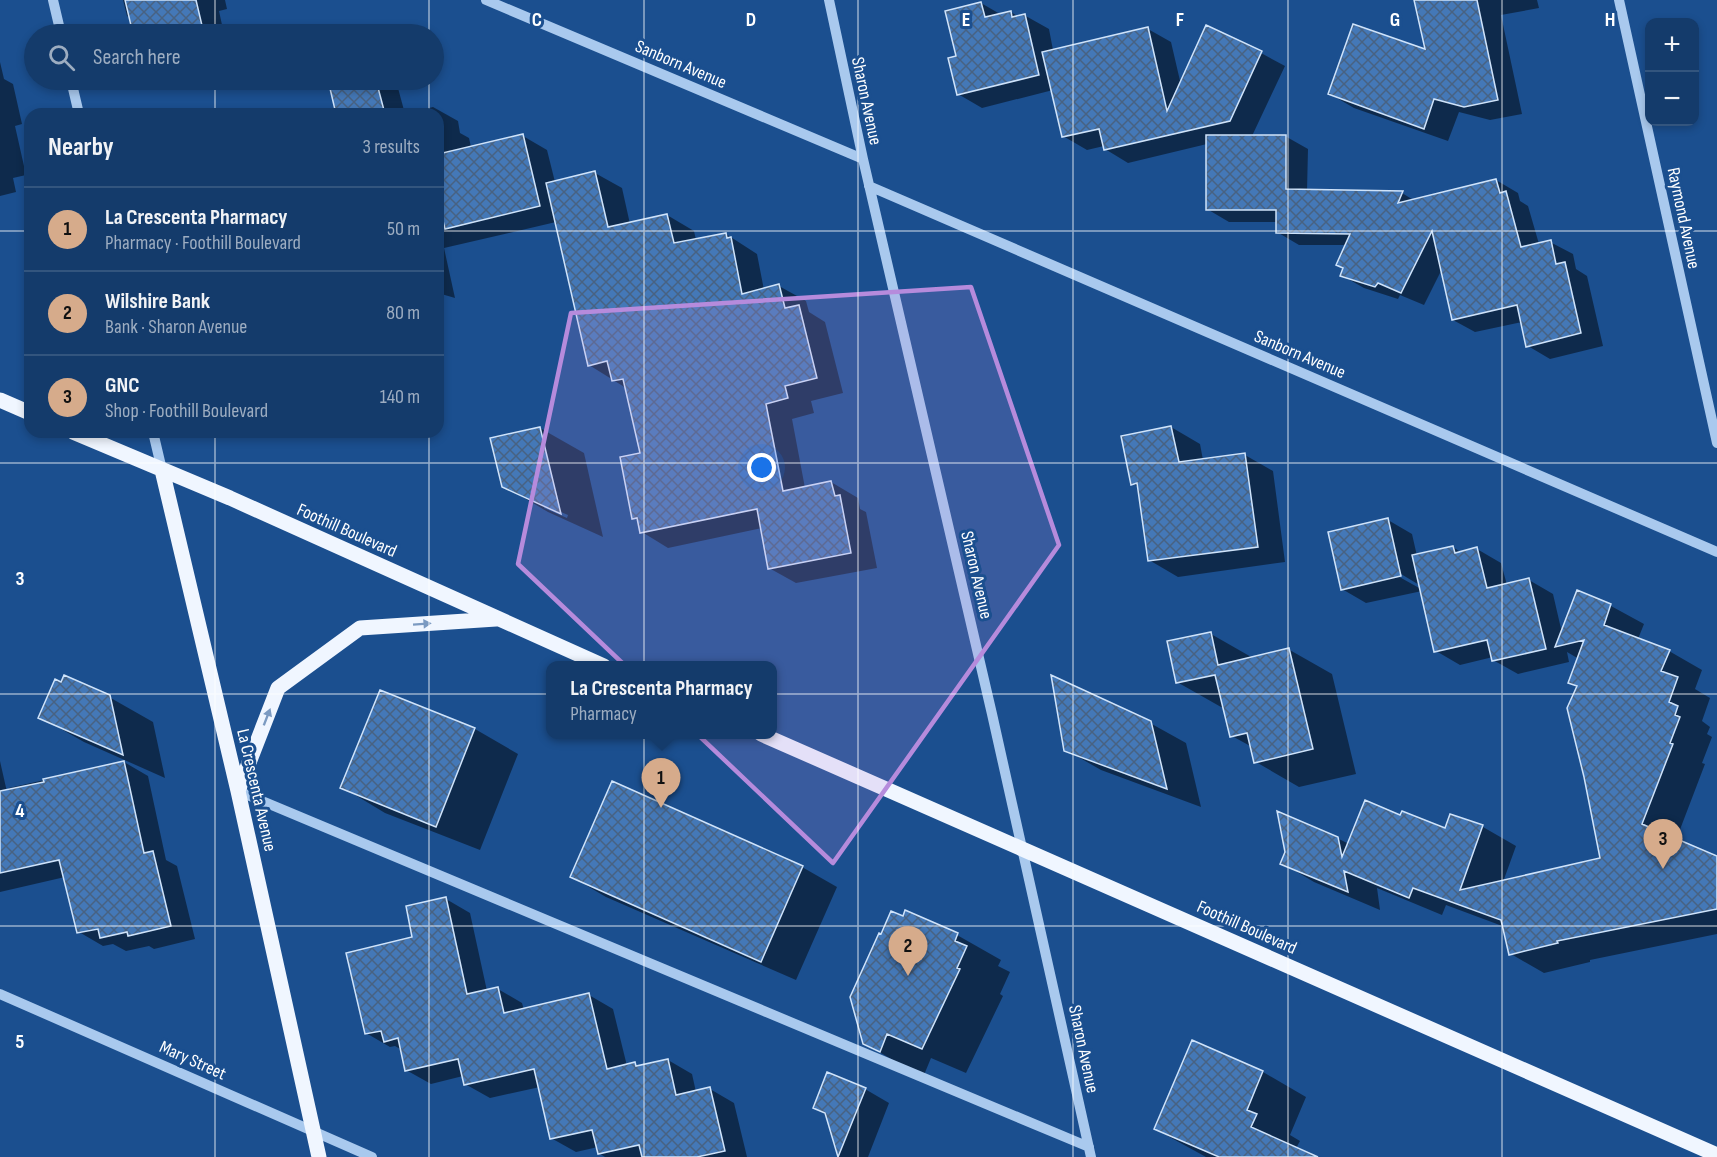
<!DOCTYPE html>
<meta charset="utf-8">
<style>
:root{--surface:#143b6b;--page:#214673;--text:#f1f3f6;--muted:#9dadc1;--line:#33557e;--accent:#d6ab8b}
body{margin:0;font-family:"Sofia Sans Condensed",sans-serif;background:var(--page);color:var(--text)}
.controls{position:absolute;right:18px;top:18px;display:grid;overflow:hidden;border-radius:12px;box-shadow:0 3px 9px #0003}
.controls button{width:54px;height:54px;display:grid;place-items:center;padding:0;border:0;border-bottom:2px solid var(--line);background:var(--surface);color:var(--text);font:30px sans-serif}
.you{position:absolute;left:762px;top:468px;width:21px;height:21px;margin:-15px;border:4px solid #fff;border-radius:50%;background:#1a73e8;box-shadow:0 0 0 9px #1a73e833}
.badge{display:grid;place-items:center;width:39px;height:39px;border-radius:50%;background:var(--accent);color:#111;font-size:20px;font-weight:700}
.pin{position:absolute;translate:-50% -50px;filter:drop-shadow(0 2px 3px #0008)}
.pin::after{content:'';position:absolute;top:32px;width:21px;height:18px;background:inherit;clip-path:polygon(0 0,100% 0,50% 100%)}
.popup{position:absolute;left:546px;top:661px;width:231px;height:78px;box-sizing:border-box;display:grid;place-content:center;border-radius:12px;background:var(--surface);filter:drop-shadow(0 2px 4px #0005);font-size:20px;white-space:nowrap;color:var(--muted)}
.popup b{font-size:22px;color:var(--text)}
.popup::after{content:'';position:absolute;left:50%;top:100%;margin-left:-12px;border:12px solid transparent;border-top-color:var(--surface)}
.list{margin:0;padding:0;list-style:none}
h2{display:flex;justify-content:space-between;align-items:center;height:78px;margin:0;padding:0 24px;font-size:26px}
h2 small{font-size:20px;font-weight:400;color:var(--muted)}
.list li{display:grid;grid-template-columns:39px 1fr auto;gap:18px;align-items:center;box-sizing:border-box;height:84px;padding:0 24px;border-top:2px solid var(--line)}
.list b{display:block;font-size:22px;white-space:nowrap}
.list p{margin:0;font-size:20px;white-space:nowrap;color:var(--muted)}
.list em{font-size:20px;font-style:normal;color:var(--muted)}
.icon{flex:none;width:33px;height:33px;fill:none;stroke:currentColor;stroke-width:2;stroke-linecap:round;stroke-linejoin:round}
.map{position:relative;flex:none;width:1717px;height:1157px;overflow:hidden}
.search{position:absolute;background:var(--surface);box-shadow:0 3px 9px #0003;left:24px;top:24px;width:420px;height:66px;display:flex;align-items:center;gap:15px;box-sizing:border-box;padding:0 21px;border-radius:33px;color:var(--muted);font-size:22px}
.panel{position:absolute;background:var(--surface);box-shadow:0 3px 9px #0003;left:24px;top:108px;width:420px;height:330px;border-radius:18px}
.map>svg:first-child{display:block}
.shadow{fill:#0007;fill-rule:evenodd}
.building{fill:url(#building-cross-hatch);stroke:#cfe3fa;stroke-width:1.5}
.lines{fill:none;stroke-linecap:round;stroke-linejoin:round}
.minor{stroke:#a9c9ee;stroke-width:10}
.major{stroke:#f0f6ff;stroke-width:15}
.oneway{fill:#7b9ac1}
.marked{fill:#b68bdc;fill-opacity:0.2;stroke:#b68bdc;stroke-width:4.5;stroke-linejoin:round}
.grid{fill:none;stroke:#fff;stroke-width:1.5;stroke-opacity:0.55}
.labels{text-anchor:middle;stroke-width:6;stroke-linejoin:round;paint-order:stroke}
.street-label{font-size:18px;fill:#fff;stroke:#1b4f8f}
.grid-label{font-size:20px;text-anchor:middle;font-weight:bold;fill:#fff;stroke:#1b4f8f;stroke-width:6;stroke-linejoin:round;paint-order:stroke}
</style>
<div class="map">
<svg width="1717" height="1157" viewBox="0 0 1717 1157">
<defs>
<pattern id="building-cross-hatch" width="8" height="8" patternUnits="userSpaceOnUse" patternTransform="scale(1.5)"><rect width="8" height="8" fill="#4478b7"/><path d="M0 0l8 8M0 8l8-8" fill="none" stroke="#486282"/></pattern>
</defs>
<rect width="100%" height="100%" fill="#1b4f8f"/>
<path class="shadow" d="M123 0H225L227 9 219 11 224 34H135L131 18 127 16Z
M1416 0H1537L1539 8 1501 15 1522 114 1490 120 1459 112 1448 141 1354 108 1330 94 1427 51Z
M981 3 1000 14 1011 12 1019 17 1024 15 1049 29 1053 50 1148 29 1171 42 1181 85 1207 27 1261 53 1285 66 1252 136H1285L1308 149 1307 191 1402 193 1415 201 1496 180 1518 193 1520 201 1528 206 1539 244 1550 242 1573 254 1576 269 1587 276 1603 346 1550 359 1528 346 1522 322 1475 332 1453 320 1442 269 1424 305 1400 295 1398 299 1364 288 1341 275 1345 268 1346 245H1299L1277 232V222H1229L1207 209V144L1128 163 1105 149 1104 146 1087 150 1063 136 1053 90 982 108 958 94 957 57Z
M0 62 4 79 13 84 22 124 15 126 26 175 13 178 16 192 0 196Z
M353 80H383L398 88 405 114 433 107 458 121 460 133 469 138 471 147 523 136 547 150 555 182 595 173 622 188 630 224 667 215 694 231 696 240 726 234 757 254 764 290 779 286 806 301 809 312 825 322 843 393 811 401 814 413 792 419 805 488 831 482 858 498 860 509 866 512 877 568 796 583 769 568 762 528 668 548 642 532 639 521 634 518 642 455 626 388 589 365 556 222 444 248 455 298 438 293V114H338L331 85Z
M1171 427 1200 444 1203 460 1245 455 1273 471 1285 562 1178 577 1149 560 1139 487 1133 484Z
M540 428 584 453 603 537 548 512 504 486ZM544 505 568 515 567 518 544 508Z
M1388 520 1412 534 1417 556 1453 547 1462 553 1477 549 1501 563 1507 585 1529 580 1553 594 1562 633 1577 592 1611 606 1644 624 1638 639 1669 651 1702 670 1695 689 1710 698 1702 721 1710 727 1707 734 1712 737 1702 763 1705 764 1676 840 1717 858V934L1590 960V962L1544 973 1511 954 1505 927 1446 905 1442 915 1377 888 1380 910 1314 882 1282 863 1337 838 1349 844 1401 817 1446 830 1451 816 1483 827 1516 846 1503 882 1602 859 1578 687 1579 659 1567 652 1569 662 1518 674 1493 660V657L1460 665 1436 651 1422 591 1366 603 1342 589ZM1396 571 1421 586V589L1394 574Z
M1211 634 1253 658 1288 649 1332 674 1356 774 1299 787 1256 762 1252 747 1232 736 1224 707H1221L1177 682Z
M381 692 475 729 518 754 480 850 385 813 342 787Z
M109 697 153 722 165 778 84 742 40 717Z
M1150 723 1186 743 1201 807 1101 770 1066 750Z
M0 761 7 792 9 788 124 762 148 776 166 860 177 866 195 939 154 949 149 946 126 951 113 944 103 946 79 932 65 877 0 892Z
M802 867 837 887 796 980 606 897 572 877Z
M446 899 470 913 487 991 498 989 522 1003 524 1010 589 995 613 1009 627 1066 635 1064 640 1067 668 1060 692 1074 696 1092 710 1089 734 1103 747 1157H605L599 1153 598 1147 576 1152 551 1138 540 1087 490 1098 465 1084 463 1076 431 1084 406 1070 402 1050 395 1046 390 1047 366 1033 414 938Z
M903 918 957 935 1001 960 998 966 1010 972 1000 994 1003 996 966 1073 931 1058 924 1075 908 1069 864 1043 882 936Z
M1192 1042 1263 1072 1306 1097 1290 1135 1300 1141 1294 1152 1302 1157H1206L1155 1129Z
M865 1089 889 1103 868 1157H838L827 1115 814 1108Z"/>
<path class="building" d="M125 0H196L204 34H133Z
M1414 0H1477L1498 100 1464 107 1434 99 1424 129 1328 94 1353 24 1425 49Z
M981 2 985 17 1011 11 1012 17 1025 14 1039 75 957 95 948 58 956 56 945 11Z
M1206 25 1262 51 1230 121 1104 150 1099 129 1062 137 1042 52 1148 27 1167 111Z
M328 80H376L385 114H336Z
M523 134 540 206 445 229 438 200V154Z
M1206 135H1286V189L1403 191 1398 203 1496 179 1500 193 1506 191 1521 247 1551 240 1556 264 1565 262 1581 333 1526 347 1517 305 1452 320 1432 231 1401 293 1378 283 1375 287 1340 276 1343 268 1336 265 1350 234 1276 233V210H1206Z
M595 171 608 227 667 214 674 243 726 233 727 238 731 237 742 294 779 284 785 308 799 305 817 378 785 386 788 398 766 404 783 491 831 481 835 496 840 495 851 553 768 569 757 509 640 533 637 518 632 519 620 457 640 453 623 379 612 381 607 361 588 366 546 183Z
M1171 426 1179 462 1245 453 1258 547 1148 561 1137 483 1131 485 1121 436Z
M540 427 561 514 502 487 490 438Z
M1388 518 1401 576 1341 590 1328 532Z
M1453 546 1455 553 1477 547 1487 588 1529 578 1546 649 1492 661 1487 640 1434 652 1412 555Z
M1577 590 1611 604 1604 625 1670 650 1661 671 1678 677 1669 702 1678 706 1675 715 1680 717 1670 743 1673 744 1642 824 1717 856V909L1557 941 1558 943 1509 955 1501 920 1413 888 1409 898 1344 871 1348 892 1280 864 1285 852 1277 811 1338 837 1342 857 1365 800 1400 815 1402 811 1445 828 1450 814 1483 825 1460 890 1600 858 1584 777 1567 708 1577 686 1568 683 1584 640 1555 647Z
M1211 632 1218 665 1289 648 1313 749 1254 763 1247 733 1230 737 1215 675 1176 683 1167 641Z
M64 675 110 695 123 755 38 718 55 679 61 682Z
M1051 675 1151 721 1167 789 1064 751Z
M380 690 475 728 436 827 340 788Z
M124 761 144 853 153 851 171 926 128 936 127 932 100 938 98 929 77 933 59 860 0 873V791L44 782 43 779Z
M612 781 803 866 761 962 570 877Z
M446 897 467 994 498 987 504 1013 589 993 607 1069 635 1062 636 1066 668 1059 676 1095 710 1087 725 1151 697 1157H642L639 1145 598 1154 592 1130 550 1139 534 1069 464 1085 458 1059 405 1071 398 1038 384 1042 381 1031 365 1034 346 953 412 937 406 906Z
M905 910 958 933 955 941 967 946 957 968 960 969 922 1049 887 1034 880 1052 863 1044 850 997 879 933 881 934 891 911 903 916Z
M1192 1040 1263 1071 1247 1110 1257 1114 1251 1127 1318 1157H1219L1154 1129Z
M827 1072 866 1088 838 1157 825 1113 813 1108Z"/>
<g class="lines">
<path class="minor" d="M53 0 61 34
M486 0 863 159
M829 0 863 159 992 714 1091 1157
M1619 0 1717 443
M71 80 79 114
M869 186 1717 552
M153 432 162 470
M238 791 1089 1147
M0 994 372 1157"/>
<path class="major" d="M0 400 30 413
M73 432 230 498 604 666
M162 470 238 791 319 1157
M761 734 1717 1155
M238 791 278 688 360 628 496 619"/>
</g>
<defs><path id="oneway-solid" d="M-6-.8H1V-3.2L6.5 0L1 3.2V.8H-6Z" transform="scale(1.5)"/></defs>
<g class="oneway">
<use href="#oneway-solid" transform="translate(422 624) rotate(-4)"/>
<use href="#oneway-solid" transform="translate(267 717) rotate(-69)"/>
</g>
<path class="marked" d="M971 287 1059 545 833 863 518 564 571 313Z"/>
<path class="grid" d="M215 0V34M429 0V34M644 0V1157M858 0V1157M1073 0V1157M1288 0V1157M1502 0V1157M215 80V114M429 80V114M0 231H30M438 231H1717M215 432V1157M429 432V1157M0 463H1717M0 694H1717M0 926H1717"/>
<g class="labels">
<g class="street-label">
<text transform="translate(681 64) rotate(23)" y="6">Sanborn Avenue</text>
<text transform="translate(867 101) rotate(78)" y="6">Sharon Avenue</text>
<text transform="translate(1684 218) rotate(78)" y="6">Raymond Avenue</text>
<text transform="translate(1300 354) rotate(23)" y="6">Sanborn Avenue</text>
<text transform="translate(347 530) rotate(24)" y="6">Foothill Boulevard</text>
<text transform="translate(977 575) rotate(77)" y="6">Sharon Avenue</text>
<text transform="translate(257 790) rotate(77)" y="6">La Crescenta Avenue</text>
<text transform="translate(1247 927) rotate(24)" y="6">Foothill Boulevard</text>
<text transform="translate(1084 1049) rotate(78)" y="6">Sharon Avenue</text>
<text transform="translate(193 1060) rotate(24)" y="6">Mary Street</text>
</g>
</g>
<g class="grid-label">
<text x="537" y="26">C</text>
<text x="751" y="26">D</text>
<text x="966" y="26">E</text>
<text x="1180" y="26">F</text>
<text x="1395" y="26">G</text>
<text x="1610" y="26">H</text>
<text x="20" y="585">3</text>
<text x="20" y="817">4</text>
<text x="20" y="1048">5</text>
</g>
</svg>
<div class="controls">
<button>+</button>
<button>−</button>
</div>
<div class="you"></div>
<div class="pin badge" style="left:661px;top:808px">1</div>
<div class="popup"><b>La Crescenta Pharmacy</b>Pharmacy</div>
<div class="pin badge" style="left:908px;top:976px">2</div>
<div class="pin badge" style="left:1663px;top:869px">3</div>
<div class="search"><svg class="icon" aria-label="search" viewBox="0 0 24 24"><circle cx="10" cy="10" r="6"/><path d="M15 15l6 6"/></svg>Search here</div>
<section class="panel">
<h2>Nearby<small>3 results</small></h2>
<ul class="list">
<li><span class="badge">1</span><div><b>La Crescenta Pharmacy</b><p>Pharmacy · Foothill Boulevard</p></div><em>50 m</em></li>
<li><span class="badge">2</span><div><b>Wilshire Bank</b><p>Bank · Sharon Avenue</p></div><em>80 m</em></li>
<li><span class="badge">3</span><div><b>GNC</b><p>Shop · Foothill Boulevard</p></div><em>140 m</em></li>
</ul>
</section>
</div>
